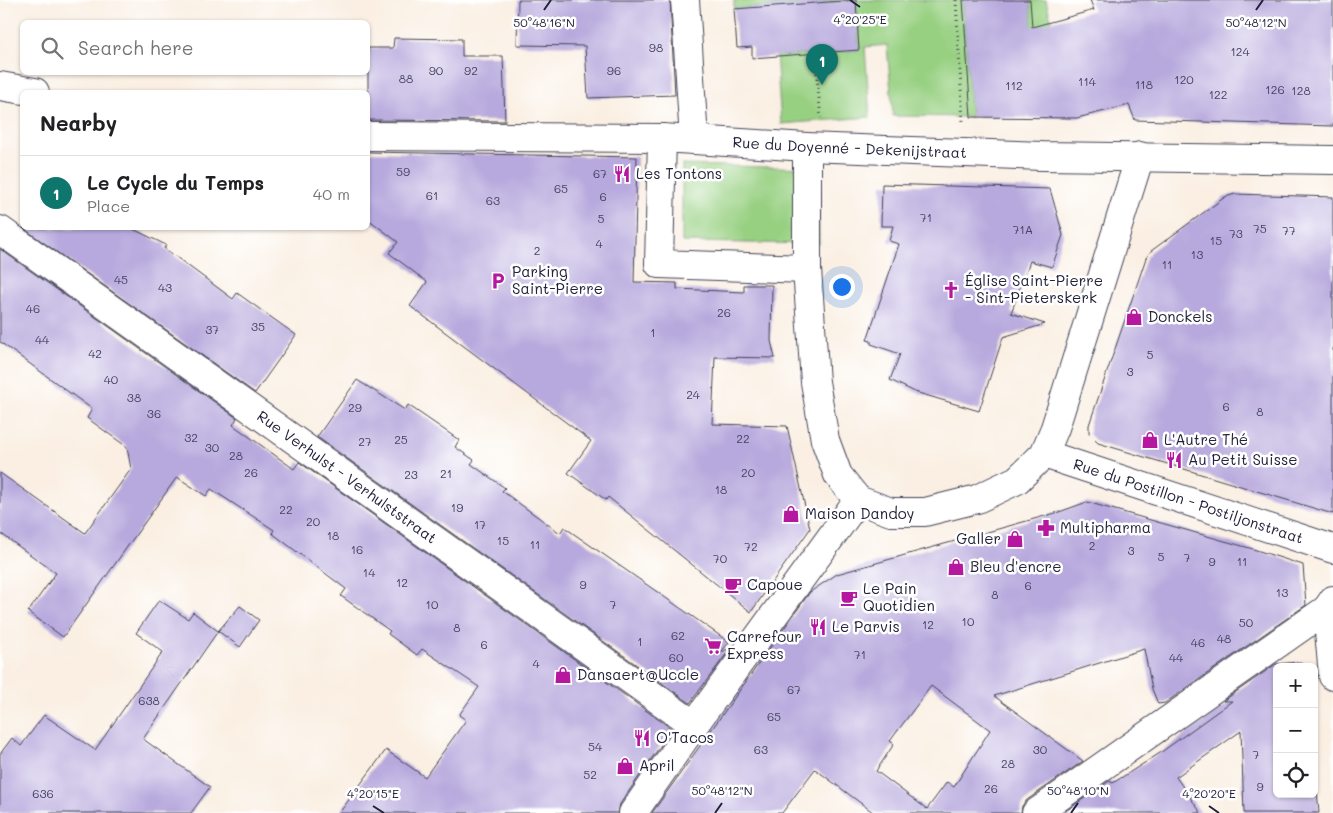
<!DOCTYPE html>
<meta charset="utf-8">
<style>
:root{--surface:#fff;--page:#f2f2f2;--text:#202124;--muted:#757577;--line:#e0e0e0;--accent:#0f766e}
body{margin:0;font-family:Mali,sans-serif;background:var(--page);color:var(--text)}
.controls{position:absolute;right:15px;bottom:15px;display:grid;overflow:hidden;border-radius:8px;box-shadow:0 1px 4px #0004}
.controls button{width:45px;height:45px;display:grid;place-items:center;padding:0;border:0;border-bottom:1px solid var(--line);background:var(--surface);color:var(--text);font:25px sans-serif}
.you{position:absolute;left:841px;top:286px;width:18px;height:18px;margin:-12px;border:4px solid #fff;border-radius:50%;background:#1a73e8;box-shadow:0 0 0 8px #1a73e833}
.badge{display:grid;place-items:center;width:32px;height:32px;border-radius:50%;background:var(--accent);color:#fff;font-size:16px;font-weight:700}
.pin{position:absolute;translate:-50% -41px;filter:drop-shadow(0 1px 2px #0008)}
.pin::after{content:'';position:absolute;top:26px;width:18px;height:15px;background:inherit;clip-path:polygon(0 0,100% 0,50% 100%)}
.list{margin:0;padding:0;list-style:none}
h2{display:flex;justify-content:space-between;align-items:center;height:65px;margin:0;padding:0 20px;font-size:21px}
h2 small{font-size:16px;font-weight:400;color:var(--muted)}
.list li{display:grid;grid-template-columns:32px 1fr auto;gap:15px;align-items:center;box-sizing:border-box;height:75px;padding:0 20px;border-top:1px solid var(--line)}
.list b{display:block;font-size:19px;white-space:nowrap}
.list p{margin:0;font-size:16px;white-space:nowrap;color:var(--muted)}
.list em{font-size:16px;font-style:normal;color:var(--muted)}
.icon{flex:none;width:28px;height:28px;fill:none;stroke:currentColor;stroke-width:2;stroke-linecap:round;stroke-linejoin:round}
.map{position:relative;flex:none;width:1333px;height:813px;overflow:hidden}
.search{position:absolute;background:var(--surface);box-shadow:0 1px 4px #0004;left:20px;top:20px;width:350px;height:55px;display:flex;align-items:center;gap:12px;box-sizing:border-box;padding:0 18px;border-radius:8px;color:var(--muted);font-size:19px}
.panel{position:absolute;background:var(--surface);box-shadow:0 1px 4px #0004;left:20px;top:90px;width:350px;height:140px;border-radius:8px}
.map>svg:first-child{display:block}
.green{fill:#98d082;stroke:#5d795e}
.building{fill:#b7a9dd;fill-rule:evenodd}
.lines{fill:none;stroke-linecap:round;stroke-linejoin:round}
.minor-casing{stroke:#424154;stroke-width:30}
.path{stroke:#424154;stroke-width:3;stroke-dasharray:1 4;stroke-linecap:butt}
.minor{stroke:#fff;stroke-width:28}
.ticks{fill:none;stroke:#22223b;stroke-width:2}
.labels{text-anchor:middle;stroke-width:5;stroke-linejoin:round;paint-order:stroke}
.number-label{font-size:12px;fill:#474464}
.street-label{font-size:15px;fill:#22223b;stroke:#fff}
.poi-label{font-size:15px;fill:#22223b;stroke:#fff;text-anchor:start}
.ticks-label{font-size:12px;text-anchor:middle;fill:#22223b;stroke:#fff;stroke-width:5;stroke-linejoin:round;paint-order:stroke}
</style>
<div class="map">
<svg width="1333" height="813" viewBox="0 0 1333 813">
<rect width="100%" height="100%" fill="#fff"/>
<filter id="ink" filterUnits="userSpaceOnUse"><feTurbulence type="fractalNoise" baseFrequency=".02" numOctaves="2"/><feDisplacementMap in="SourceGraphic" scale="10" xChannelSelector="R" yChannelSelector="G"/><feConvolveMatrix kernelMatrix="1 2 1 2 8 2 1 2 1" color-interpolation-filters="sRGB"/></filter>
<filter id="wash" filterUnits="userSpaceOnUse"><feTurbulence type="fractalNoise" baseFrequency=".0096" numOctaves="4" result="noise"/><feDisplacementMap in="SourceGraphic" scale="20" xChannelSelector="R" yChannelSelector="G"/><feGaussianBlur stdDeviation="1.12" result="paint"/><feColorMatrix in="noise" values="0 0 0 0 0 0 0 0 0 0 0 0 0 0 0 0 0 1.4 0 .05"/><feComposite in="paint" operator="in"/></filter>
<g filter="url(#wash)">
<rect width="100%" height="100%" fill="#faefe2"/>
<path class="green" d="M734 0H855L734 9Z
M856 0H963L971 117 893 116 887 45 865 47 870 117 781 124 776 53 781 56 859 50Z
M1030 0H1046L1058 46 1033 48Z
M682 165 819 168V244L682 242Z"/>
<g id="blocks">
<path class="building" d="M518 0H670L675 95 588 98 585 46 517 45Z
M856 0 859 50 752 58V47L737 48 734 9Z
M963 0H1030L1032 27 1094 10 1090 0H1333V126L1135 120 1129 105 1077 118 971 117Z
M394 38 462 39V56H503L505 121 368 120V48H393Z
M368 152 637 157 634 282 677 283V289L744 292V285H772L771 341 775 358 715 357 712 424 787 426 810 529 751 612 608 497 606 500 568 473 591 441 410 306 427 282 389 253 398 242 368 219Z
M882 184 1050 189 1063 235 1052 267 1030 261 1011 313 1045 324 1003 337 979 411 915 392 890 380 900 354 871 344V341L867 340 899 244 889 241 893 226H881Z
M1235 194 1333 197V514L1098 443 1089 434V425L1146 258 1151 251 1225 197Z
M23 228H131L166 245 164 248 233 299 237 293 296 335 255 393Z
M0 249 237 418 233 425 294 469 299 462 672 729 620 804 618 813H339L386 750 425 777 466 720 459 715 479 687 422 649 417 655 388 634 390 631 341 596 346 589 272 533 274 530 211 489 206 496 177 477 63 637 28 612 56 573 0 533V473L85 533 131 469 127 447 87 418 92 409 0 342Z
M357 380 405 410 408 405 459 440 455 447 474 460 471 464 505 488 502 491 560 533 564 527 729 642 720 654 733 645 690 703 317 437Z
M1087 502 1253 549 1303 565 1306 605 1165 703 1158 704 1152 689 1144 649 994 696 1083 761 1027 800 1022 806 1021 813H874L815 769 782 813H652L810 592 837 574 1059 512ZM931 686 990 730 954 787 947 782 927 809 876 771 894 744 890 741Z
M159 600 188 619 193 612 218 631 143 739 210 787 191 813H0V754L12 738 21 746 44 715 95 750 163 652 136 633Z
M240 606 259 620 240 647 218 631Z
M1301 662 1302 667H1277V794H1314V757L1319 813H1244L1241 731 1176 777 1201 813H1063L1109 781 1113 783 1160 753 1232 701H1223L1276 664Z"/>
</g>
</g>
<g filter="url(#ink)">
<use href="#blocks" fill-opacity="0" stroke="#424154" stroke-width="1"/>
<g class="lines">
<g class="minor-casing">
<g id="minor">
<path d="M685 0 694 140"/>
<path d="M0 86 35 92"/>
<path id="s1" d="M368 136 662 138 807 147 1042 156 1333 160"/>
<path d="M662 138 659 264 807 269"/>
<path d="M807 147V269L815 382 825 440 838 475 858 500 891 512H925L977 499 1017 480 1044 454 1055 428 1140 156"/>
<path id="s2" d="M0 230 694 725"/>
<path id="s3" d="M1044 454 1333 549"/>
<path d="M1333 600 1327 609 1333 676"/>
<path d="M633 813 694 725 858 500"/>
<path d="M1036 813 1327 609"/>
</g>
</g>
<path class="path" d="M956 0 963 122
M816 68 821 118"/>
<use href="#minor" class="minor"/>
</g>
</g>
<path class="ticks" d="M850 0 860 7M544 10 551 0M1256 10 1263 0M373 806 384 813M1209 806 1219 813M715 813 722 803M1071 813 1078 803"/>
<defs>
<g id="restaurant-bare" transform="scale(1.35)"><path d="M-5-6h1v4h1v-4h1v4h1v-4h1v5L-1.5 .5V6h-2V.5L-5-1ZM5-6V6H3V1.5H1.5Q1.5-4 5-6Z" fill="#b5179e" stroke="#fff" stroke-width="2.5" paint-order="stroke"/></g>
<g id="parking-bare" transform="scale(1.35)"><path d="M-3.5-5.5H1a3.5 3.5 0 0 1 0 7H-1V5.5H-3.5ZM-1-3.4V-.6H.8a1.4 1.4 0 0 0 0-2.8Z" fill="#b5179e" stroke="#fff" stroke-width="2.5" paint-order="stroke"/></g>
<g id="church-bare" transform="scale(1.35)"><path d="M-1.2-6h2.4v3.5h3.3v2.4h-3.3V6h-2.4V-.1h-3.3v-2.4h3.3Z" fill="#b5179e" stroke="#fff" stroke-width="2.5" paint-order="stroke"/></g>
<g id="shop-bare" transform="scale(1.35)"><path d="M-5-2.5h2.3a2.7 3.5 0 0 1 5.4 0H5L5.5 6h-11ZM-1.5-2.5h3a1.5 2.3 0 0 0-3 0Z" fill="#b5179e" stroke="#fff" stroke-width="2.5" paint-order="stroke"/></g>
<g id="pharmacy-bare" transform="scale(1.35)"><path d="M-2-6h4v4h4v4h-4v4h-4v-4h-4v-4h4Z" fill="#b5179e" stroke="#fff" stroke-width="2.5" paint-order="stroke"/></g>
<g id="cafe-bare" transform="scale(1.35)"><path d="M-5.5-4.5H6V0H3Q3 3.5 0 3.5H-2.5Q-5.5 3.5-5.5 0ZM3-3.2v2h1.7v-2ZM-6 4.5H4V6H-6Z" fill="#b5179e" stroke="#fff" stroke-width="2.5" paint-order="stroke"/></g>
<g id="supermarket-bare" transform="scale(1.35)"><path d="M-6-5.5h2.5l.6 2H6L4.5 2H-2.5L-4.4-4H-6ZM-1.5 3.2a1.3 1.3 0 1 0 .1 0ZM3 3.2a1.3 1.3 0 1 0 .1 0Z" fill="#b5179e" stroke="#fff" stroke-width="2.5" paint-order="stroke"/></g>
</defs>
<g fill-rule="evenodd">
<use href="#restaurant-bare" x="622" y="174"/>
<use href="#parking-bare" x="498" y="281"/>
<use href="#church-bare" x="951" y="290"/>
<use href="#shop-bare" x="1134" y="317"/>
<use href="#shop-bare" x="1150" y="440"/>
<use href="#restaurant-bare" x="1174" y="460"/>
<use href="#shop-bare" x="791" y="514"/>
<use href="#pharmacy-bare" x="1046" y="528"/>
<use href="#shop-bare" x="1015" y="539"/>
<use href="#shop-bare" x="956" y="567"/>
<use href="#cafe-bare" x="733" y="585"/>
<use href="#cafe-bare" x="849" y="598"/>
<use href="#restaurant-bare" x="818" y="627"/>
<use href="#supermarket-bare" x="713" y="646"/>
<use href="#shop-bare" x="563" y="675"/>
<use href="#restaurant-bare" x="642" y="738"/>
<use href="#shop-bare" x="625" y="766"/>
</g>
<g class="labels">
<g class="number-label">
<text x="656" y="52">98</text>
<text x="1240" y="56">124</text>
<text x="436" y="75">90</text>
<text x="471" y="75">92</text>
<text x="614" y="75">96</text>
<text x="406" y="83">88</text>
<text x="1184" y="84">120</text>
<text x="1087" y="86">114</text>
<text x="1144" y="89">118</text>
<text x="1014" y="90">112</text>
<text x="1275" y="94">126</text>
<text x="1301" y="95">128</text>
<text x="1218" y="99">122</text>
<text x="403" y="176">59</text>
<text x="600" y="178">67</text>
<text x="561" y="193">65</text>
<text x="432" y="200">61</text>
<text x="603" y="201">6</text>
<text x="493" y="205">63</text>
<text x="926" y="222">71</text>
<text x="601" y="223">5</text>
<text x="1260" y="233">75</text>
<text x="1023" y="234">71A</text>
<text x="1289" y="235">77</text>
<text x="1236" y="238">73</text>
<text x="1216" y="245">15</text>
<text x="599" y="248">4</text>
<text x="537" y="255">2</text>
<text x="1197" y="259">13</text>
<text x="1167" y="269">11</text>
<text x="121" y="284">45</text>
<text x="165" y="292">43</text>
<text x="33" y="313">46</text>
<text x="724" y="317">26</text>
<text x="258" y="331">35</text>
<text x="212" y="334">37</text>
<text x="653" y="337">1</text>
<text x="42" y="344">44</text>
<text x="95" y="358">42</text>
<text x="1150" y="359">5</text>
<text x="1130" y="376">3</text>
<text x="111" y="384">40</text>
<text x="693" y="399">24</text>
<text x="134" y="402">38</text>
<text x="1226" y="411">6</text>
<text x="355" y="412">29</text>
<text x="1260" y="416">8</text>
<text x="154" y="418">36</text>
<text x="191" y="442">32</text>
<text x="743" y="443">22</text>
<text x="401" y="444">25</text>
<text x="365" y="446">27</text>
<text x="212" y="452">30</text>
<text x="236" y="460">28</text>
<text x="251" y="477">26</text>
<text x="748" y="477">20</text>
<text x="446" y="478">21</text>
<text x="411" y="479">23</text>
<text x="721" y="494">18</text>
<text x="457" y="512">19</text>
<text x="286" y="514">22</text>
<text x="313" y="526">20</text>
<text x="480" y="529">17</text>
<text x="333" y="540">18</text>
<text x="503" y="545">15</text>
<text x="535" y="549">11</text>
<text x="1092" y="550">2</text>
<text x="751" y="551">72</text>
<text x="357" y="554">16</text>
<text x="1131" y="555">3</text>
<text x="1161" y="561">5</text>
<text x="1187" y="562">7</text>
<text x="720" y="563">70</text>
<text x="1212" y="566">9</text>
<text x="1242" y="566">11</text>
<text x="369" y="577">14</text>
<text x="402" y="587">12</text>
<text x="583" y="589">9</text>
<text x="1028" y="590">6</text>
<text x="1282" y="597">13</text>
<text x="995" y="599">8</text>
<text x="432" y="609">10</text>
<text x="613" y="609">7</text>
<text x="968" y="626">10</text>
<text x="1246" y="627">50</text>
<text x="928" y="629">12</text>
<text x="457" y="632">8</text>
<text x="678" y="640">62</text>
<text x="1224" y="643">48</text>
<text x="640" y="646">1</text>
<text x="1198" y="647">46</text>
<text x="484" y="649">6</text>
<text x="860" y="659">71</text>
<text x="676" y="662">60</text>
<text x="1176" y="662">44</text>
<text x="536" y="668">4</text>
<text x="794" y="694">67</text>
<text x="149" y="705">638</text>
<text x="774" y="721">65</text>
<text x="595" y="751">54</text>
<text x="761" y="754">63</text>
<text x="1040" y="754">30</text>
<text x="1256" y="759">7</text>
<text x="1008" y="768">28</text>
<text x="590" y="779">52</text>
<text x="1260" y="791">9</text>
<text x="991" y="793">26</text>
<text x="43" y="798">636</text>
</g>
<g class="street-label">
<text dy="5" stroke="none"><textPath href="#s1" startOffset="482">Rue du Doyenné - Dekenijstraat</textPath></text>
<text dy="5" stroke="none"><textPath href="#s2" startOffset="426">Rue Verhulst - Verhulststraat</textPath></text>
<text dy="5" stroke="none"><textPath href="#s3" startOffset="152">Rue du Postillon - Postiljonstraat</textPath></text>
</g>
<g class="poi-label">
<text x="636" y="179">Les Tontons</text>
<text x="512" y="277">Parking<tspan x="512" dy="17">Saint-Pierre</tspan></text>
<text x="965" y="286">Église Saint-Pierre<tspan x="965" dy="17">- Sint-Pieterskerk</tspan></text>
<text x="1148" y="322">Donckels</text>
<text x="1164" y="445">L'Autre Thé</text>
<text x="1188" y="465">Au Petit Suisse</text>
<text x="805" y="519">Maison Dandoy</text>
<text x="1060" y="533">Multipharma</text>
<text x="1001" y="544" text-anchor="end">Galler</text>
<text x="970" y="572">Bleu d'encre</text>
<text x="747" y="590">Capoue</text>
<text x="863" y="594">Le Pain<tspan x="863" dy="17">Quotidien</tspan></text>
<text x="832" y="632">Le Parvis</text>
<text x="727" y="642">Carrefour<tspan x="727" dy="17">Express</tspan></text>
<text x="577" y="680">Dansaert@Uccle</text>
<text x="656" y="743">O'Tacos</text>
<text x="639" y="771">April</text>
</g>
</g>
<g class="ticks-label">
<text x="860" y="24">4°20'25"E</text>
<text x="544" y="27">50°48'16"N</text>
<text x="1256" y="27">50°48'12"N</text>
<text x="722" y="795">50°48'12"N</text>
<text x="1078" y="795">50°48'10"N</text>
<text x="373" y="798">4°20'15"E</text>
<text x="1209" y="798">4°20'20"E</text>
</g>
</svg>
<div class="controls">
<button>+</button>
<button>−</button>
<button><svg class="icon" aria-label="locate" viewBox="0 0 24 24"><circle cx="12" cy="12" r="6"/><path d="M12 2v4M12 18v4M2 12h4M18 12h4"/></svg></button>
</div>
<div class="you"></div>
<div class="pin badge" style="left:822px;top:85px">1</div>
<div class="search"><svg class="icon" aria-label="search" viewBox="0 0 24 24"><circle cx="10" cy="10" r="6"/><path d="M15 15l6 6"/></svg>Search here</div>
<section class="panel">
<h2>Nearby<small></small></h2>
<ul class="list">
<li><span class="badge">1</span><div><b>Le Cycle du Temps</b><p>Place</p></div><em>40 m</em></li>
</ul>
</section>
</div>
